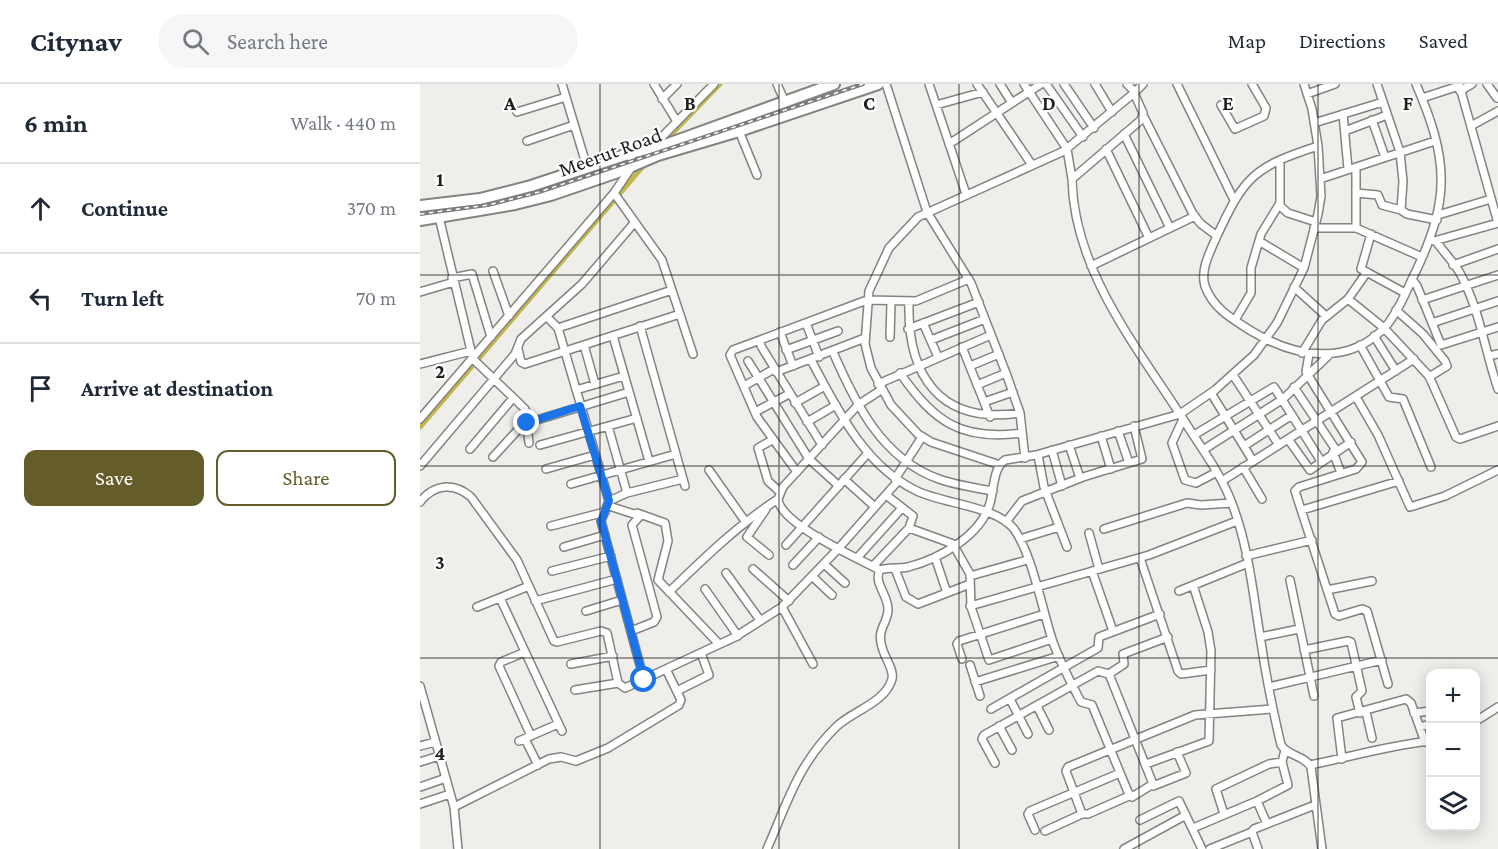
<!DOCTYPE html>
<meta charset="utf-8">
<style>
:root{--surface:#fff;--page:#f6f6f7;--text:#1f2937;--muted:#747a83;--line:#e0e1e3;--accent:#645d2a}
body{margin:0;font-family:"Crimson Pro",serif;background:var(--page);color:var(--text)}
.controls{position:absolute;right:18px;bottom:18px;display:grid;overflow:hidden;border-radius:12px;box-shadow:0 3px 15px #0003}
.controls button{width:54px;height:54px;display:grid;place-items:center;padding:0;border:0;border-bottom:2px solid var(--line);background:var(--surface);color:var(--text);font:30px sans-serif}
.stop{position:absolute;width:18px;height:18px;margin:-14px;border:4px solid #1a73e8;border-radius:50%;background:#fff}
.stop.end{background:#1a73e8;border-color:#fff;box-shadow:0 2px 6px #0008}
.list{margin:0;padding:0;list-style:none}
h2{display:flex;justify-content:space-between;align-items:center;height:78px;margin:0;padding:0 24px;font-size:26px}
h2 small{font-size:20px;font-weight:400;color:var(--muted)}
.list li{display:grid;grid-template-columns:39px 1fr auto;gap:18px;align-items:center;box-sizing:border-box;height:90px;padding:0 24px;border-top:2px solid var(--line)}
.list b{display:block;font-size:22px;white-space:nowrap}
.list em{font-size:20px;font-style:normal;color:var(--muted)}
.actions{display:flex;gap:12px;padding:18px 24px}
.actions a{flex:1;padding:14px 0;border:2px solid var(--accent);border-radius:12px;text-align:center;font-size:21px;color:var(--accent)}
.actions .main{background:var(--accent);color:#fff}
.icon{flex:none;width:33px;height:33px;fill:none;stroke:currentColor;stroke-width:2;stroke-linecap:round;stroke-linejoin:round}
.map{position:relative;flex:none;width:1078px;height:765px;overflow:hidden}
header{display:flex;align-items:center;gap:36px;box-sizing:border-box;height:84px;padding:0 30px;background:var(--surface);border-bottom:2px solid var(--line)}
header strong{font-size:28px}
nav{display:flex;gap:33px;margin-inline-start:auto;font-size:21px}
.search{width:420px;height:54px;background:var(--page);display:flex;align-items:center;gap:15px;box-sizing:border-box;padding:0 21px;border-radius:33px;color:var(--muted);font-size:22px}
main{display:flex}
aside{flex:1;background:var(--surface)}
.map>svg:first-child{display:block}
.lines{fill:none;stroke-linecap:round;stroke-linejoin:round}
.canal{stroke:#c4b749;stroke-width:5}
.minor-casing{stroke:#838380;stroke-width:10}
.highway-casing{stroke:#838380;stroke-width:14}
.minor{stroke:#fff;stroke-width:7}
.highway{stroke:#fff;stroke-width:10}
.rail-casing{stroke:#7e7d7b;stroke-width:4}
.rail{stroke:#fff;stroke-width:1.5;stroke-dasharray:4.5;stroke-linecap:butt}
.route{stroke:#1a73e8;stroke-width:8}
.grid{fill:none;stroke:#1e1e1c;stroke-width:1.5;stroke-opacity:0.55}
.labels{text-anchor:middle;stroke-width:4.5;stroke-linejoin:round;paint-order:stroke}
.street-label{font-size:21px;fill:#1e1e1c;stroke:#fff}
.grid-label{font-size:20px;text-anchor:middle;font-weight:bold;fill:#1e1e1c;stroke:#fff;stroke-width:4.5;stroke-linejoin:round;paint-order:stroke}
</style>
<header>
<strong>Citynav</strong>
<div class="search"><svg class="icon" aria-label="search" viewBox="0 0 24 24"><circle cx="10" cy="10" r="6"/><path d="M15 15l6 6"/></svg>Search here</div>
<nav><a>Map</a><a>Directions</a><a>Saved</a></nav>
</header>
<main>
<aside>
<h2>6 min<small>Walk · 440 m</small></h2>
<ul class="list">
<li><svg class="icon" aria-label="ahead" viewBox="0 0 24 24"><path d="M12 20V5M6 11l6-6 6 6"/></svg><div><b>Continue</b></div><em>370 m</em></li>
<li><svg class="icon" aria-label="left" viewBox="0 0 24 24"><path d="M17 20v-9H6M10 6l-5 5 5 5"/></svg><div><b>Turn left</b></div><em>70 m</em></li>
<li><svg class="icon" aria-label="arrive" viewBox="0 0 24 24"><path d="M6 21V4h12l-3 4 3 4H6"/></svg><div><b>Arrive at destination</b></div></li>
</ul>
<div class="actions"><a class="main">Save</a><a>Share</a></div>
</aside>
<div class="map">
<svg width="1078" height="765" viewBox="0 0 1078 765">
<rect width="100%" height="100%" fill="#efeeeb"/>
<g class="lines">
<path class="canal" d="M243 59 300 0
M0 343 225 80"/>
<g class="minor-casing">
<path id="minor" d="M142 0 167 83
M234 0 256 36
M357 0 364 16
M466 0 507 128 551 199 586 289 600 329 605 374
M509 0 546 110
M557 0 612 81
M580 0 592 19
M604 0 647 65 652 95
M626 0 663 53
M644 0 674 44
M675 0 692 28
M707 0 714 7
M723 0 714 9 723 29 721 36 652 95C654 188 718 264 765 338 781 364 800 388 811 417 829 462 833 511 841 558 846 593 853 627 861 661 869 673 884 671 891 683L902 765
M757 0 814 116
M957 0 980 68 983 97 981 126 987 130 1017 136
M1039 0 1078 139
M1067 0 1077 14
M1040 7 1052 0
M887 10 915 0
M1002 14 1039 2
M242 15 257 0
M516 21 563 8
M801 21 815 45 844 32 846 24 832 0
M97 28 146 13
M923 30 928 85
M723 31 773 130 781 140 797 152
M952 36 965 73
M894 39 963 18
M1051 42 1078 27
M319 47 337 91
M925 47 967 31
M704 50 750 144
M107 57 154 41
M529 60 621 0
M233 62 294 0
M898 62C833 83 824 93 796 154 790 168 780 186 785 202 793 225 814 236 833 248 875 273 929 283 966 242 979 227 987 205 996 187 1031 114 1028 74 996 0
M686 65 729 154
M860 76V122L868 129 896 138
M900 95 1015 57
M194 109 242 176 273 270
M936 109 958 111 962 121 981 126
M1018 131 1071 115
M19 133 53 275 105 325 109 359
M894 144H936L1002 173
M936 144V83
M951 150 941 185 985 209
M839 157 884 184
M1014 157 1078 139
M1016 157C1023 168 1035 179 1041 191 1060 227 1065 267 1078 305
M1033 181 1078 165
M671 182 775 132
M73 187 89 232
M32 194 52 190 71 253
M992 195 997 202 1021 261 1078 243
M874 203 906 232
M0 208 34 198
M928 215 964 244 1009 292 1036 353 1040 355 1078 342
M1002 216 1078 191
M489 218C487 292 520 341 600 329
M976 226 1003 250 1025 277 1027 282 1009 293
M127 233 138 244 189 417 181 437 224 596
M815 236 831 209V184L841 150 860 119
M386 239 399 273
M503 239 518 273
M1012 239 1078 217
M220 242 265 402
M138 244 252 206
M488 245 559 218
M360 248 373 282
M193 252 229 377
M954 252 976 287
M470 253 471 219
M340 256 313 266 310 271 337 333 377 388
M511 256 565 235
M164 261 175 300
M940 261 969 313 983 315 1011 383
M542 263 570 333
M98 265 101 278 105 280 260 230
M366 266 418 247
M413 268C435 319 462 375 519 395 536 401 555 404 573 407
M882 269 902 236 928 215 947 188
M889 270 886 288 942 378 936 385 879 403 875 407 915 530 919 532 942 525 947 527 968 600
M1069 272 1078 270
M391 276C418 326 444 382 497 407 524 420 576 422 594 445 611 468 622 523 631 552 638 575 650 597 661 618L672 621 708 708 712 713 733 700 689 590 704 580 703 570 748 553
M328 277 389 375 419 402
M0 280 51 267
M550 282 579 270
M356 288 445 254
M480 289C514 338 541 357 602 349
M813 291 859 361
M458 300 571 251
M557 301 586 289
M324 302 354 285
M874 303 916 366
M156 306 204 292
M791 309 833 377
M936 313 958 351 990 423 1025 412 1078 386
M564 318 593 308
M375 319 405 302
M335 328 369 310
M0 335 194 109 213 81 210 69
M763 335 752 359 765 396 776 399 797 388
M387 338 416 321
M107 339 209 308
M188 342 207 409 189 417
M698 347 709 379
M774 351 854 303 901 377
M681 352 691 385
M868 355 890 386 931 358
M352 356 338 364 348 397 360 408
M120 361 217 334
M402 361 341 262 340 256 447 216 496 217 549 195
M649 361 660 394
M824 362 872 331
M50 365 93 314
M632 366 642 402
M783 366 863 315 908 272
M913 368 921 389
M618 371 624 403 647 463
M73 373 107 336
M580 381 511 358 498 350 471 321 451 284 445 260 449 207 469 164 498 133 644 67 714 9
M0 382 95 270 101 255 162 200 215 138
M823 383 842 415
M126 385 175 371
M289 386 325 437
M424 395 455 423
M475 395 502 353
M802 397 994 275
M151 400 256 370
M207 409 263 395
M466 411 493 432 489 444
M0 418C14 400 34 398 51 413L97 476 134 557 137 558 181 547 187 549 198 599 205 604 315 553 362 523 418 465 478 397
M189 422 220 432 212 441 237 533 234 538 211 547
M346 425 327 453 349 471
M882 426 979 397
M217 429 245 439 248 457 238 496 299 560
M586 438 602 417 663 393 722 375 714 342
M131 442 185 428
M684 445 767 419 781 421 812 419
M669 449 679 485
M600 455 639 443
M366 461 448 369
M534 462 550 490 551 523 569 576 632 555
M144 463 185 451
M826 472 892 456
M515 473 527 509
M437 474 482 424
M720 474 758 587 761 590 791 586
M404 480 425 499
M373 481 399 453
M453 482 489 444 536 461
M333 485 369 517
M475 485 486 513 498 520 550 500
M460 486C439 475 360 440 358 415L363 403 438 321 461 306
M132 487 191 472
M672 487 693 547
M306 489 340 536
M392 492 412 511
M550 492 607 476
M870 496 894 612
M285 505 318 552
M907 506 952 497
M759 507 828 479
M249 508C284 474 318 441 358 415
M80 514 142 647
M115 517 197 495
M550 522 729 471 817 437
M57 523 109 502
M362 523 393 580
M166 527 202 516
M840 553 879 545
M884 566 928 557 931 558 942 607 936 613 940 629
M105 568 81 578 79 582 111 652
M542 575 537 560 539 557 624 530
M151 580 193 572
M550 581 560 612
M555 598 639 572
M0 602 34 723 38 765
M849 603 962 576
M155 606 198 599
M257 607 289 591 281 569
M590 615 608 650
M617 622 629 646
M571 625 678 564 679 553 740 530
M946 628 952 654
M994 629 1010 627
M1056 637 1078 623
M579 642 592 666
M1000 643 1010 640
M105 655 118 681
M99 657 138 640
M0 662 15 658
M922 675 917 634 986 615 991 619 1005 658
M0 678 19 672
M575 679 562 655 564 651 678 587 689 590
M726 680 789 657 791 567 788 548 773 501
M890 681C930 673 970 661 1010 657
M733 702 766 689 757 668
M0 703 26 694
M0 720 30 710
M34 723 129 675 141 673 156 677 188 664 259 621 261 616 246 585
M662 730H668L709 712
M804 730 796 705 849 680 862 678
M720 736 759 717 782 765
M847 740 837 717 868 701 862 678 865 666
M773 744 837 717
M615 746 608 730 610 727 700 689
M625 747 662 730 646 687 648 683 775 631 853 625
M347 765C368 717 378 680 417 642 433 627 466 618 472 595 474 587 467 577 464 569 454 544 468 542 468 525 468 511 453 498 460 486 469 483 479 485 488 483 519 475 561 452 570 419 574 405 573 384 585 376L616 371 760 330 795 306 834 271 857 239 884 184 898 130 901 112 898 62 892 25 884 0
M704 765 766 731
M790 765 832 748
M838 765 832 748 834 745 895 721"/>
</g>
<g class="highway-casing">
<path id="highway" d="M0 122 60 115 111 102 211 69 245 61 414 0
M0 136 95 120 131 111 198 88 238 71 319 47 458 0"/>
</g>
<use href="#minor" class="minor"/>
<use href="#highway" class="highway"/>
<g class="rail-casing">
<path id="rail" d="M0 130 68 121 119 108 443 0"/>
</g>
<use href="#rail" class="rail"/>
</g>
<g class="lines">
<path class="route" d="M107 339 160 322 189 417 181 437 224 596"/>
</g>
<path class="grid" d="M180 0V765M359 0V765M539 0V765M719 0V765M898 0V765M0 191H1078M0 382H1078M0 574H1078"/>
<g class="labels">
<g class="street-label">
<text transform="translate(190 68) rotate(-20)" y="7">Meerut Road</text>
</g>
</g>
<g class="grid-label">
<text x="90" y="26">A</text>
<text x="270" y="26">B</text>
<text x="449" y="26">C</text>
<text x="629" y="26">D</text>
<text x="808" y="26">E</text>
<text x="988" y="26">F</text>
<text x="20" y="102">1</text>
<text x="20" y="294">2</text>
<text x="20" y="485">3</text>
<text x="20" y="676">4</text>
</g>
</svg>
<div class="controls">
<button>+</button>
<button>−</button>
<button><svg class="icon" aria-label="layers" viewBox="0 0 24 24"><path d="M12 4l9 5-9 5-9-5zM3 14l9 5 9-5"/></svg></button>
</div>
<div class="stop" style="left:224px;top:596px"></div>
<div class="stop end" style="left:107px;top:339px"></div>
</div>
</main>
